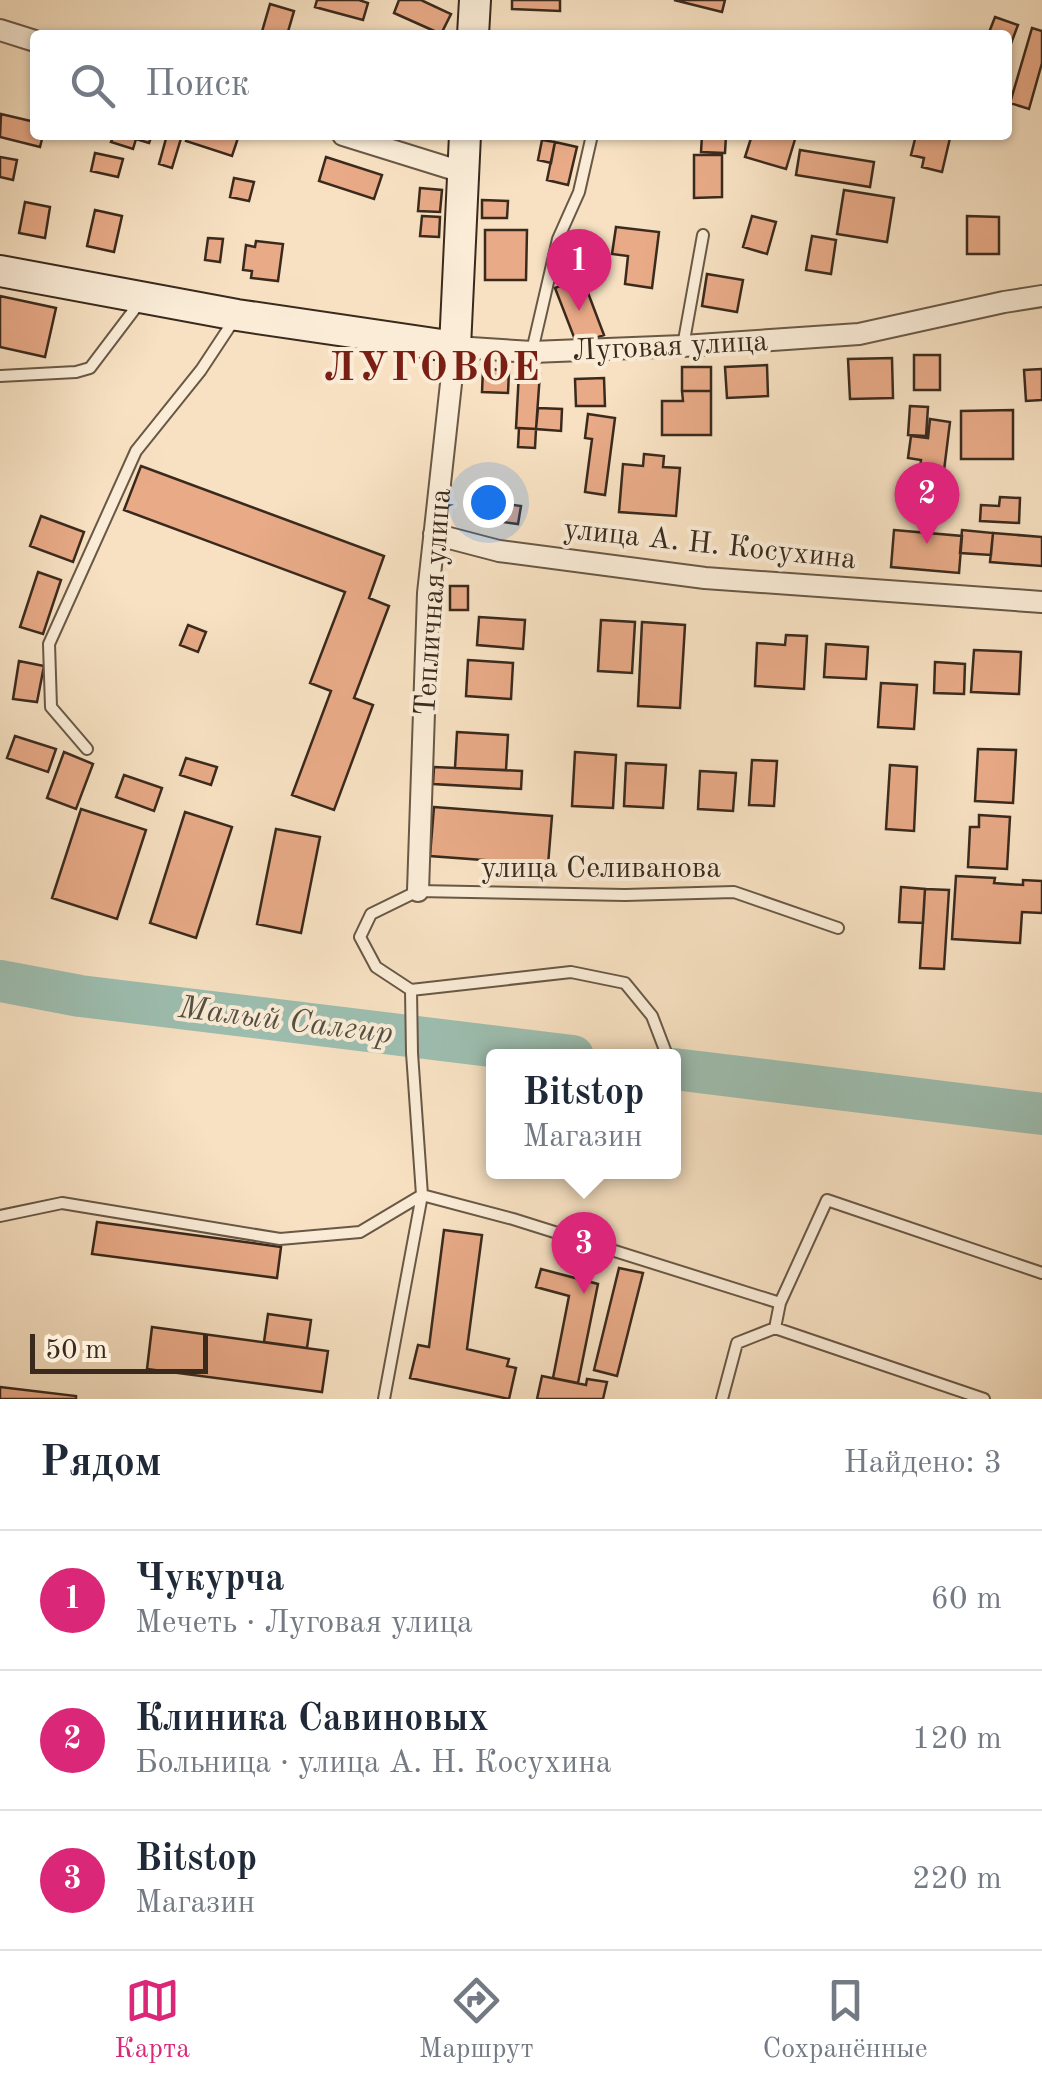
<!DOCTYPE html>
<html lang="ru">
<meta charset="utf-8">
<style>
:root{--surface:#fff;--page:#f6f6f7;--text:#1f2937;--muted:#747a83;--line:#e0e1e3;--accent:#db2777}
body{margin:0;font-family:"Old Standard TT",serif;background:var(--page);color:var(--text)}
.scale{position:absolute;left:30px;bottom:25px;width:178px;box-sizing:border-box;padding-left:10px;border:5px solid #3a2a1d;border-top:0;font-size:28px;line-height:35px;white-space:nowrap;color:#3a2a1d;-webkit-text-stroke:8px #faecd7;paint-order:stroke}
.you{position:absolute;left:488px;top:502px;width:35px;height:35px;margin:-25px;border:8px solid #fff;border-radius:50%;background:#1a73e8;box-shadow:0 0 0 15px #1a73e833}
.badge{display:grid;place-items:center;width:65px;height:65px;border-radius:50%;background:var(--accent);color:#fff;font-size:32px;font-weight:700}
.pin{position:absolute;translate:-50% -82px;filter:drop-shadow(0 2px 5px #0008)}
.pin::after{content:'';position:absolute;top:52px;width:35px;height:30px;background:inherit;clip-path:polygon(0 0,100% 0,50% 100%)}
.popup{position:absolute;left:486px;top:1049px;width:195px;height:130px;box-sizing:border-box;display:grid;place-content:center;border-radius:10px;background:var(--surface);filter:drop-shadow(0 2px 8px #0005);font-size:32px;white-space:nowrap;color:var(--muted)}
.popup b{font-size:38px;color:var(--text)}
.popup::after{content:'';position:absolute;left:50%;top:100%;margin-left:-20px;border:20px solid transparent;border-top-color:var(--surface)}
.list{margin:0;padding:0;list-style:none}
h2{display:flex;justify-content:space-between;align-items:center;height:130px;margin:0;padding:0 40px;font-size:42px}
h2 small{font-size:32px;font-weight:400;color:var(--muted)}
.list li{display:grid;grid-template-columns:65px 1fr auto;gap:30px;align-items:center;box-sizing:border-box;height:140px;padding:0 40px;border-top:2px solid var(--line)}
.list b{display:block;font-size:38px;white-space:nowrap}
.list p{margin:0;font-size:32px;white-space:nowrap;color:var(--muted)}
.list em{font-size:32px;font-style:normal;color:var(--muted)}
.icon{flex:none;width:55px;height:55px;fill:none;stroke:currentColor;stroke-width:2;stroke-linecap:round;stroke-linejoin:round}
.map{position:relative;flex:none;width:1042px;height:1399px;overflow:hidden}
.search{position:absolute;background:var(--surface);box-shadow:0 2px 8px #0004;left:30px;right:30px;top:30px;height:110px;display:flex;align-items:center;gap:25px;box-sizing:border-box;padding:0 35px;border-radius:10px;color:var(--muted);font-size:38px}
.sheet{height:550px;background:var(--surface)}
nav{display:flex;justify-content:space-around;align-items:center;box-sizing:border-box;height:140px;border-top:2px solid var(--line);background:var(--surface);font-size:28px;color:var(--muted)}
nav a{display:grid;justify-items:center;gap:5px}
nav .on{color:var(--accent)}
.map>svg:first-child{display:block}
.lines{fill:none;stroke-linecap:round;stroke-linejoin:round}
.river{stroke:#9dbeb0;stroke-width:42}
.building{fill:#e8aa87;stroke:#3a2a1d;stroke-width:2.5}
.service-casing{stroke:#695846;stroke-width:14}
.minor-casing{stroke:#695846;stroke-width:24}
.secondary-casing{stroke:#3a2a1d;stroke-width:34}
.service{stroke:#faecd7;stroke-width:10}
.minor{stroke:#faecd7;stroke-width:20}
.secondary{stroke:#faecd7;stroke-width:30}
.labels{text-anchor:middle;stroke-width:8;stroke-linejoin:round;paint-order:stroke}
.street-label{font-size:30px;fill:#3a2a1d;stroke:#faecd7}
.water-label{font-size:32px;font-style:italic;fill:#534f42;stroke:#faecd7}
.district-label{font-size:40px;font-weight:bold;letter-spacing:2.5px;fill:#7a1f14;stroke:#faecd7}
</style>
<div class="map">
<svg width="1042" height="1399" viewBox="0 0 1042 1399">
<rect width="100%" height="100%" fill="#f7e1c2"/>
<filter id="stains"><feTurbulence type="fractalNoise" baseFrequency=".002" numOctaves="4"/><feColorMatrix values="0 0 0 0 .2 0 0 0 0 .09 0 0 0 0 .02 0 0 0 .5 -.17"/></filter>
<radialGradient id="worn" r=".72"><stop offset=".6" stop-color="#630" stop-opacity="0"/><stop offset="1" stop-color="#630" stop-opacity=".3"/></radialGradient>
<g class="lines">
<path class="river" d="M0 981 80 996 573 1056
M674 1069 1042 1114"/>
</g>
<path class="building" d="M317 0H359L368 3 363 20 315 7Z
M399 0H421L451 14 441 34 394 13Z
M512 0H560V11L512 9Z
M674 0H725L722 12Z
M270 4 294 11 287 35H261Z
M995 17 1018 25 1007 54V35H988Z
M1032 28 1042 31V63L1029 109 1010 103Z
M1 114 35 122V135H43L40 147 0 137Z
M114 135H152L149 143 136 139 133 149 111 142Z
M167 135H182L172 168 159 164Z
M188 135H239L232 156 186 141Z
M702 135H726L725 153 701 152Z
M752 135 796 136 786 169 745 157Z
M916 135H935L950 138 942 172 922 167 924 158 911 155Z
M542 140 555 142 551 163 538 160Z
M555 142 577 147 568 185 547 180Z
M800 150 874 162 870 187 796 175Z
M95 153 123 159 118 177 91 171Z
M694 155H722V197L694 198Z
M0 157 17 160 13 180 0 177Z
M326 157 382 175 374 199 319 181Z
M234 178 254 182 249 201 230 197Z
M420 188 442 190 440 212 418 211Z
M844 190 894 198 887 242 837 234Z
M482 200 508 201 507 218H482Z
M25 202 50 207 45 238 19 233Z
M95 210 122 216 114 252 87 246Z
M422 216 440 217 439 237 420 236Z
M752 216 776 222 767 254 743 247Z
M967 216 999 217V254H967Z
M616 227 659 232 652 288 625 284 628 256 612 254Z
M485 230H527L526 280H485Z
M812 236 836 240 831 274 806 270Z
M208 238 223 239 220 262 205 260Z
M256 241 283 244 278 281 251 278 252 271 243 270 246 245 255 247Z
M707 274 743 280 737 312 702 306Z
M582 277 604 335 577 345 555 288Z
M0 296 56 308 45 357 0 347Z
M914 355H940V390H914Z
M892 358 893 398 850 399 848 359Z
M767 365 768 396 727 398 725 367Z
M682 367H711V391H682Z
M483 369 509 370 508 393 482 392Z
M1042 369V400L1026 401 1024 370Z
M519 372 540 373 536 429 516 428Z
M604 378 605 406H576L575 379Z
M682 391H711V435H662V401H683Z
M910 406 928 407 926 436 908 435Z
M538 408 562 409 561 431 536 429Z
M1013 410V459H961V411Z
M588 414 615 418 605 495 585 492 592 439 585 438Z
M930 419 950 422 938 519 915 516 921 460 908 458 911 436 928 438Z
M519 428 536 429 535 448 518 447Z
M644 454 664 456 663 467 680 468 676 516 619 512 623 464 643 466Z
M141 466 384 556 369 598 389 606 354 698 373 705 334 810 292 795 331 691 310 683 345 592 124 510Z
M1000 497 1020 498 1019 523 980 521 981 505 999 506Z
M506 504 521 506 518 524 503 522Z
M41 516 84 532 73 562 30 546Z
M894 530 962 536 959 573 891 567Z
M962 530 993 533 991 555 960 553Z
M993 533 1042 537V566L990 562Z
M38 572 61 580 43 634 20 627Z
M450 586H468V610H450Z
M479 617 525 620 523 649 477 645Z
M601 620 635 622 632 673 598 671Z
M642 622 685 625 680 708 638 706Z
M188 625 206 632 198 652 180 645Z
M786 635 807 636 804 689 755 686 757 643 785 645Z
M826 644 868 647 866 679 824 677Z
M974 650 1021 652 1019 694 971 692Z
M468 660 513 663 511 699 466 696Z
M19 661 44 666 37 702 13 699Z
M935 662 965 664 964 694 934 693Z
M881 683 917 685 914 729 878 727Z
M457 732 508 735 506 770 455 768Z
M15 736 56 749 48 772 7 758Z
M978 749 1016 750 1013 803 975 801Z
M64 752 93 764 76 809 47 798Z
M575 752 616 755 613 808 572 806Z
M186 758 217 767 211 785 180 775Z
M752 760 777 761 774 806 749 805Z
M626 763 666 765 663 808 624 806Z
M890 765 917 767 914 831 886 829Z
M434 767 522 771 521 789 433 784Z
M700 771 736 773 733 811 698 809Z
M124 775 162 788 154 811 116 797Z
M434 807 552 816 548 865 430 856Z
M81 809 146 830 117 919 52 898Z
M185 812 232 827 196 938 150 923Z
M979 815 1010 817 1007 869 968 867 970 827H979Z
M276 829 320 837 301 933 257 924Z
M956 876 995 878 994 883 1023 885V880L1042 881V913L1022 912 1020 943 952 939Z
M901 887 925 889 923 923 899 922Z
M925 889 949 890 944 969 920 968Z
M97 1222 281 1247 277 1278 92 1254Z
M444 1230 482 1235 467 1349 509 1359 507 1366 516 1368 509 1399 410 1378 418 1345 429 1347Z
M619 1268 643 1273 617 1376 594 1370Z
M541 1269 598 1284 578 1383 553 1378 569 1296 536 1287Z
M268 1314 311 1320 307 1348 264 1342Z
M152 1327 328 1351 322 1392 147 1369Z
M542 1376 586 1385 587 1379 607 1382 603 1399H537Z
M0 1387 76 1396V1399H0Z"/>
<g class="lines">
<g class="service-casing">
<path id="service" d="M683 346 703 235
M532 351 558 239 579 192 592 135
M0 376 76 372 90 368 140 302
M87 749 51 707 49 644 136 451 201 370 234 320
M411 990 571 972 625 983 652 1016 665 1050
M0 1216 62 1203 280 1239 360 1232 422 1195 412 1053 411 990 376 967 360 937 371 914 418 891 625 895 734 892 838 928
M780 1303 827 1200 1042 1273
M384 1399 422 1195 513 1219 780 1303 775 1328
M722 1399 737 1343 775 1328 984 1399"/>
</g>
<g class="minor-casing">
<path id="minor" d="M0 30 35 41
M343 135 462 172
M434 534 499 551 705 578 1042 602
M418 891 428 593 455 347 532 352 683 346 859 334 1004 302 1042 296"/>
</g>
<g class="secondary-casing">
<path id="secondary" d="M473 35 475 0
M0 271 237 315 455 347 465 135"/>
</g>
<use href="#service" class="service"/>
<use href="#minor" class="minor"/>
<use href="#secondary" class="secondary"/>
</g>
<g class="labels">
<g class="street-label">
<text transform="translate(670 345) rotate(-3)" y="10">Луговая улица</text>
<text transform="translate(710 543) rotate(6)" y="10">улица А. Н. Косухина</text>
<text transform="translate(432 602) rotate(-86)" y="10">Тепличная улица</text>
<text x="601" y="877">улица Селиванова</text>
</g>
<g class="water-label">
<text transform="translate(286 1019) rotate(7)" y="11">Малый Салгир</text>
</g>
<g class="district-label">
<text x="433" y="380">ЛУГОВОЕ</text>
</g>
</g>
<rect width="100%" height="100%" filter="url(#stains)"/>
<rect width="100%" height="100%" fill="url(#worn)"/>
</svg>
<div class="scale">50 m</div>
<div class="you"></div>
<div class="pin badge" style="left:579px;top:311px">1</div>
<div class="pin badge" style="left:927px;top:544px">2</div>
<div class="pin badge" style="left:584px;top:1294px">3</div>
<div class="popup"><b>Bitstop</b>Магазин</div>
<div class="search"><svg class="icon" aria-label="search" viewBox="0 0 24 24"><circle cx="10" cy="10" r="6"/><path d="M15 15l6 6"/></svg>Поиск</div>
</div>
<section class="sheet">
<h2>Рядом<small>Найдено: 3</small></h2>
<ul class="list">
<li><span class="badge">1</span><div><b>Чукурча</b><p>Мечеть · Луговая улица</p></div><em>60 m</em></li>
<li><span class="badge">2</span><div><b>Клиника Савиновых</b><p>Больница · улица А. Н. Косухина</p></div><em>120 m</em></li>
<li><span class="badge">3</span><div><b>Bitstop</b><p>Магазин</p></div><em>220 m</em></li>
</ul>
</section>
<nav>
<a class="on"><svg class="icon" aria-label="map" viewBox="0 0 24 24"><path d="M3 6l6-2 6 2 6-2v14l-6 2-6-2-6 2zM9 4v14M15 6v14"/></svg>Карта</a>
<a><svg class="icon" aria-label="directions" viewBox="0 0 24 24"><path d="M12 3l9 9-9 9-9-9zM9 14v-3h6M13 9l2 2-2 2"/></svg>Маршрут</a>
<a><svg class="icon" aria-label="saved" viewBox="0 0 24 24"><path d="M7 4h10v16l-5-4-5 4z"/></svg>Сохранённые</a>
</nav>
